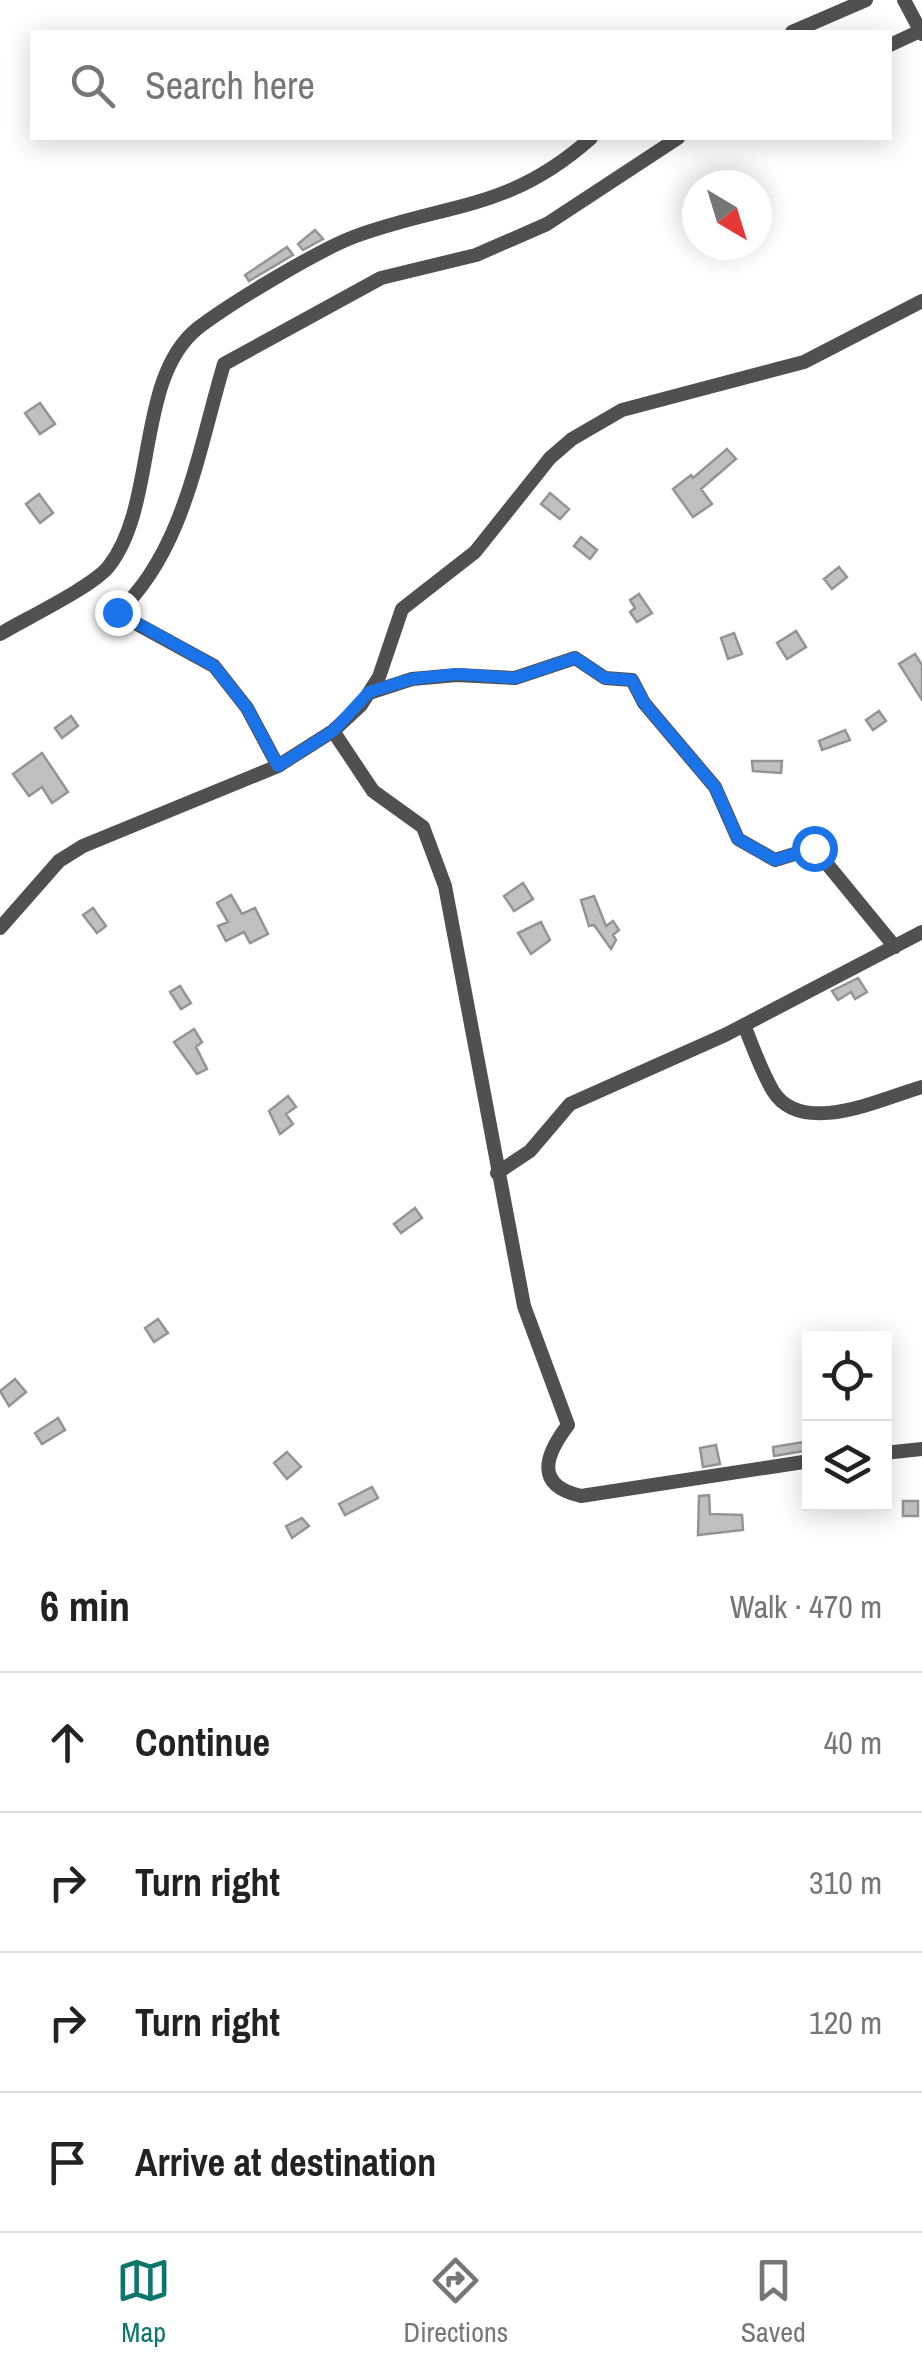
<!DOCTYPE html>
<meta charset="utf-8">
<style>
:root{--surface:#fff;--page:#f2f2f2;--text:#222;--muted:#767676;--line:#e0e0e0;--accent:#0f766e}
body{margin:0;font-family:"Archivo Narrow",sans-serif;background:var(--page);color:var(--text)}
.controls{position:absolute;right:30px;bottom:30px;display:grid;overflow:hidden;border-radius:0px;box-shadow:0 5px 25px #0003}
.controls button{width:90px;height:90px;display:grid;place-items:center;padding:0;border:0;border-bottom:2px solid var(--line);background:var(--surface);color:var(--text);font:50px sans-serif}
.compass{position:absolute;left:682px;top:170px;width:90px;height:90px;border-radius:50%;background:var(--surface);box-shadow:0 5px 25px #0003;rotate:142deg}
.stop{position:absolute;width:30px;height:30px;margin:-22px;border:8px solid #1a73e8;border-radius:50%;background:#fff}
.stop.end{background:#1a73e8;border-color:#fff;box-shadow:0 2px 10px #0008}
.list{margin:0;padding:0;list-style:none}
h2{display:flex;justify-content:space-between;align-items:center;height:130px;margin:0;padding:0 40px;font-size:42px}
h2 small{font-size:32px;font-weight:400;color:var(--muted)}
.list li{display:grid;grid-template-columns:65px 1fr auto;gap:30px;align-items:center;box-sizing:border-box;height:140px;padding:0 40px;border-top:2px solid var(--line)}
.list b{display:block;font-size:38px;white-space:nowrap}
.list em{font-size:32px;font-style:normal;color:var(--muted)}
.icon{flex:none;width:55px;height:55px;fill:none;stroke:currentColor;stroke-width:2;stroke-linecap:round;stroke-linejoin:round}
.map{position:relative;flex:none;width:922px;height:1541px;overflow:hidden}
.search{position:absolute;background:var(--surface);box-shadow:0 5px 25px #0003;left:30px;right:30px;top:30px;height:110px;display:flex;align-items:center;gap:25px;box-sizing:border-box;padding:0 35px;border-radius:0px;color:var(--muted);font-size:38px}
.sheet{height:690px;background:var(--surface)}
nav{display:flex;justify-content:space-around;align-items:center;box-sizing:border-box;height:140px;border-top:2px solid var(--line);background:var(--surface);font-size:28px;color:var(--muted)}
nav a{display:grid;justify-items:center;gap:5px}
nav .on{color:var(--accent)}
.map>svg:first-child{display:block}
.building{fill:#c0c0c0;stroke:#949494;stroke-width:2.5}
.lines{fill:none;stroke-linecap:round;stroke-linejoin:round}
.minor{stroke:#505050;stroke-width:14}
.route{stroke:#1a73e8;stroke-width:12}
</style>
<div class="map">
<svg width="922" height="1541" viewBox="0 0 922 1541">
<rect width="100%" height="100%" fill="#fff"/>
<path class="building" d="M315 230 323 239 303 250 298 244Z
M287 247 293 255 249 281 245 275Z
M40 403 55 424 40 434 25 413Z
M727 449 736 459 701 489 712 504 693 517 673 489 691 475 693 478Z
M550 493 569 509 560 519 541 504Z
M39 494 53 513 40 523 26 504Z
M581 537 597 550 590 559 574 546Z
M839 567 847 577 832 589 824 579Z
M639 594 652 613 637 622 630 612 635 608 630 600Z
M796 631 806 647 787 659 777 643Z
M734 633 742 654 728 659 721 638Z
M915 654 922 665V700L899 664Z
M879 711 886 721 873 730 866 720Z
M71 716 78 726 62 738 55 728Z
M845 730 850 740 822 750 819 741Z
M42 753 68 792 52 803 42 787 29 796 13 774Z
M752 761H782L781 773 753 771Z
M523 883 533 899 514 911 504 896Z
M231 895 242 914 255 908 268 934 250 943 244 932 226 941 218 926 228 922 217 903Z
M594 896 606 926 613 921 619 930 613 935 616 940 611 949 594 925 589 926 581 900Z
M93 908 106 926 97 933 83 915Z
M541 922 550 940 531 954 518 933Z
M858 978 867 992 855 999 851 992 838 1000 832 991Z
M180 986 191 1003 181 1009 170 992Z
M194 1029 202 1042 196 1047 207 1069 197 1074 174 1042Z
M288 1096 296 1107 286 1114 293 1124 280 1134 269 1111Z
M415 1208 422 1218 401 1233 394 1224Z
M158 1319 168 1333 154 1342 145 1328Z
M15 1379 26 1392 9 1406 0 1391Z
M58 1418 65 1430 42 1444 35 1433Z
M810 1441V1450L774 1456 773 1447Z
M716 1445 720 1464 703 1467 700 1448Z
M287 1452 301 1467 287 1479 274 1463Z
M372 1487 378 1498 345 1515 339 1504Z
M709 1495 710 1514 742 1515 743 1530 698 1535 699 1496Z
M903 1501H918V1516H903Z
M302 1518 309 1526 292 1538 286 1526Z"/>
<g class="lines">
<path class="minor" d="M904 0 922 34
M792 32 866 0
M890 45 922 30
M0 634C25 619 94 586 109 566 158 503 135 378 198 328 229 304 320 249 356 236 450 202 509 211 591 138
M369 693 412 679 457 675 515 678 575 658 605 678 632 680 644 703 715 787 738 839 775 860 814 848 895 947
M278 766 247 708 214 666 117 613C184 553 199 447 224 364L381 278 476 255 547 224 678 138
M0 928 59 861 83 846 278 766 333 731
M744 1025C753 1047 761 1071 773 1091 802 1138 883 1098 922 1087
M497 1173 530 1151 570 1104 725 1035 922 932
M884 1453 922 1449
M810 1461 581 1496C533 1485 546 1454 568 1425L524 1306 445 886 423 827 373 791 333 731 361 705 379 677 402 609 475 552 550 458 572 439 622 410 804 362 922 301"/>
</g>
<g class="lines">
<path class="route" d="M117 612 214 666 247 708 278 766 333 731 369 692 412 679 457 674 515 678 575 658 605 678 632 680 644 703 715 787 738 839 775 860 814 848"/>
</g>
</svg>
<div class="controls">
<button><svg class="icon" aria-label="locate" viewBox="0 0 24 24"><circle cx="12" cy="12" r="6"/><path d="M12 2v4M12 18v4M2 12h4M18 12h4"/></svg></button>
<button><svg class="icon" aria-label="layers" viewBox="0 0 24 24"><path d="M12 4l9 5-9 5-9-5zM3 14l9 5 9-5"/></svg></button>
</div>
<svg class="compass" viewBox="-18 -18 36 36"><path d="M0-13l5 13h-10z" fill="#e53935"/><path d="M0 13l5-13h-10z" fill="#767676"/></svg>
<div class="stop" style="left:814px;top:848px"></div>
<div class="stop end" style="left:117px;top:612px"></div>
<div class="search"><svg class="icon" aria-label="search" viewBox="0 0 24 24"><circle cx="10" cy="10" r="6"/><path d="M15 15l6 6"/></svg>Search here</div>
</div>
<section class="sheet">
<h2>6 min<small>Walk · 470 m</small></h2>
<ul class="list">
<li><svg class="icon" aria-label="ahead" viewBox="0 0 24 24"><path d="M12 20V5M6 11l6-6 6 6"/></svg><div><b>Continue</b></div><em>40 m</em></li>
<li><svg class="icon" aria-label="right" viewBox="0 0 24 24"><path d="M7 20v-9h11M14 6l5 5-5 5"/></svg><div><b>Turn right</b></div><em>310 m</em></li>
<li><svg class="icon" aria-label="right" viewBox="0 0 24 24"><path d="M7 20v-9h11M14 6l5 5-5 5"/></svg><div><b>Turn right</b></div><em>120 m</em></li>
<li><svg class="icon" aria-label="arrive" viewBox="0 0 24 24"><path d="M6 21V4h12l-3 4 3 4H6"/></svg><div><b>Arrive at destination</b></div></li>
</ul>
</section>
<nav>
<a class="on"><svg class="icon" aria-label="map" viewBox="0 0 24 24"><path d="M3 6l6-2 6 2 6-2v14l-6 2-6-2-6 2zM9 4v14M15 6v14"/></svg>Map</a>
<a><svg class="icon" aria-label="directions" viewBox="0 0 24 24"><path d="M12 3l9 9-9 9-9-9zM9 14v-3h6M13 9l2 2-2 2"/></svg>Directions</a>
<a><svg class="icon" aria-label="saved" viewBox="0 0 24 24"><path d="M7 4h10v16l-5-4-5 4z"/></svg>Saved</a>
</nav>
